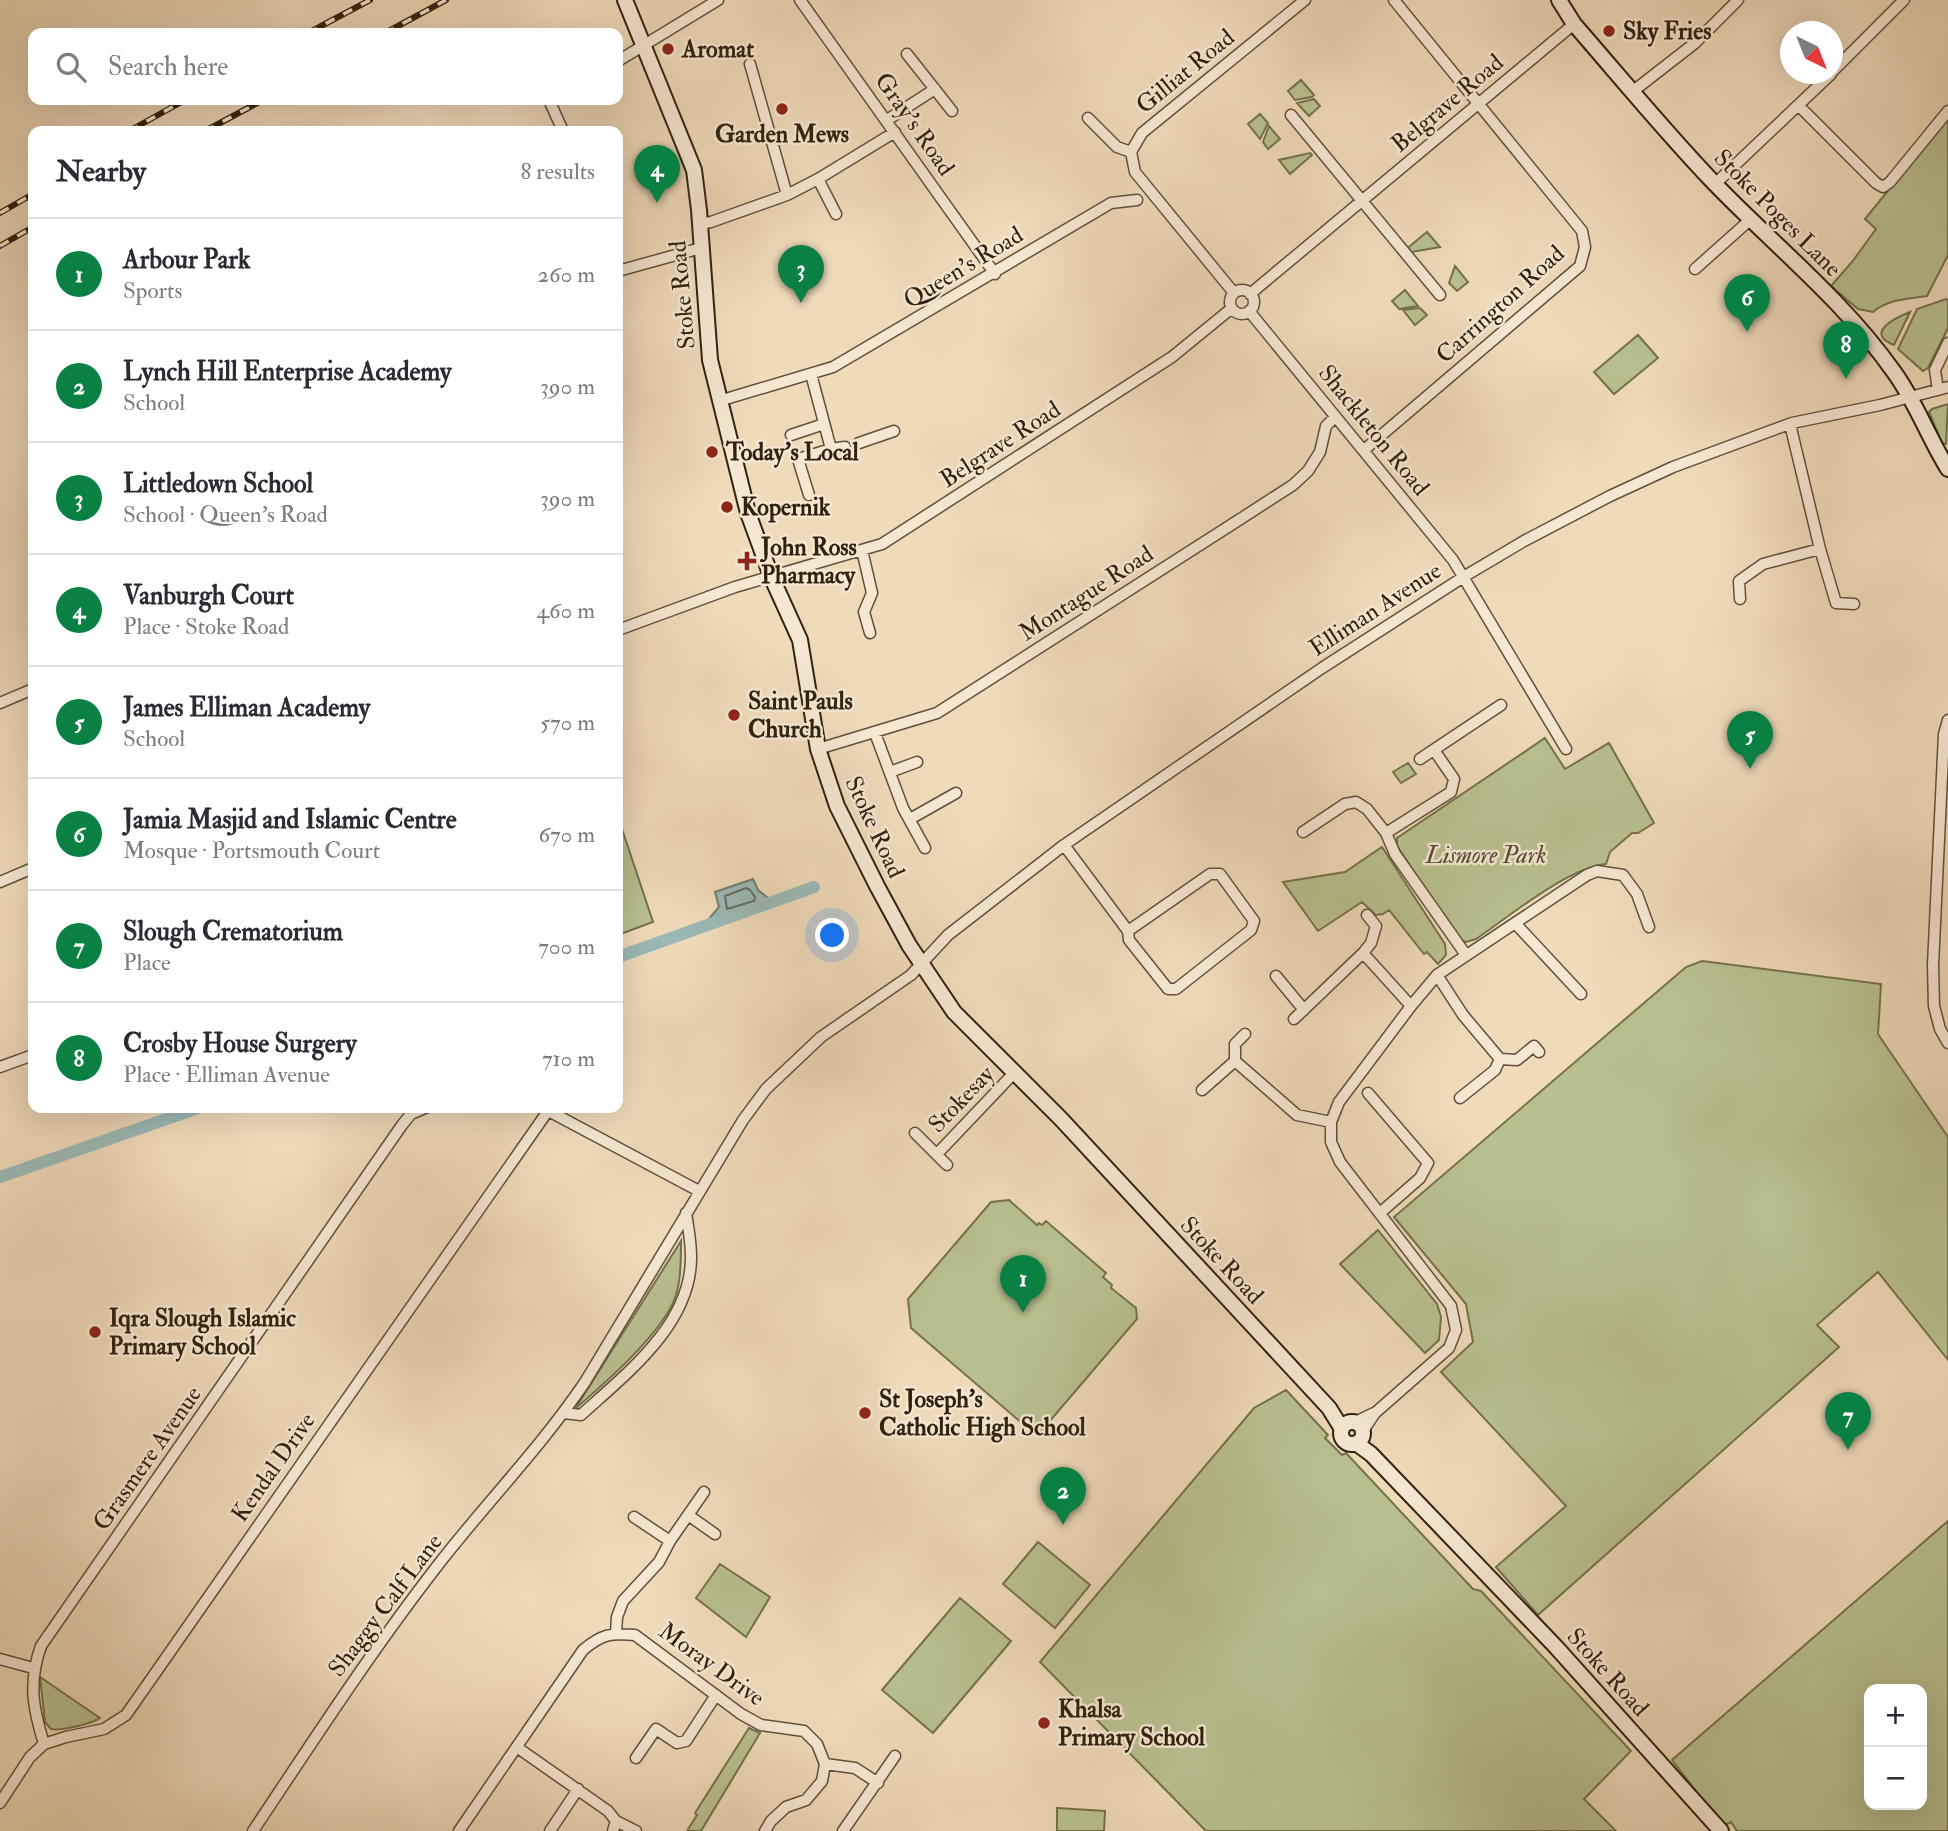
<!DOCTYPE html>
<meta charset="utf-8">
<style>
:root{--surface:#fff;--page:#f2f2f3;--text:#2b2b33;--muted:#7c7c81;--line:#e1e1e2;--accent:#0b8043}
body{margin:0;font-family:"IM FELL Double Pica",serif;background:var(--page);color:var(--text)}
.controls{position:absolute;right:21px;bottom:21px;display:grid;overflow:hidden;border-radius:14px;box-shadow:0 7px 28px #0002}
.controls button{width:63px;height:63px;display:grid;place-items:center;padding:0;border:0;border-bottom:2px solid var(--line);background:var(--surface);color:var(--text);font:35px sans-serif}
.compass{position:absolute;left:1780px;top:21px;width:63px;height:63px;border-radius:50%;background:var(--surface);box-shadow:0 7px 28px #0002;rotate:137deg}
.you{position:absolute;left:833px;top:936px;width:24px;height:24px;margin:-18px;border:5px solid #fff;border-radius:50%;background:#1a73e8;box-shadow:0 0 0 10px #1a73e833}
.badge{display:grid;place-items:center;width:46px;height:46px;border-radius:50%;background:var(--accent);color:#fff;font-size:23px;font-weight:700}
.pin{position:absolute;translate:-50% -58px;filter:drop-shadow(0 2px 4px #0008)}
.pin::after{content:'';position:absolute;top:37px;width:24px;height:21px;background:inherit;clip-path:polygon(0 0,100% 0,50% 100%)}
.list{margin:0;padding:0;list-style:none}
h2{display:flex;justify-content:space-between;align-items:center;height:91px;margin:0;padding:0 28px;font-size:30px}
h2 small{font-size:23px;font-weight:400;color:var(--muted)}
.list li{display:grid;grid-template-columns:46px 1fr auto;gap:21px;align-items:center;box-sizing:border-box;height:112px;padding:0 28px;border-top:2px solid var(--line)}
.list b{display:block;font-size:26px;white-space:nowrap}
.list p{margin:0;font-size:23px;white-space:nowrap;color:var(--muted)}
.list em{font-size:23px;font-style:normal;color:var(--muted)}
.icon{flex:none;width:38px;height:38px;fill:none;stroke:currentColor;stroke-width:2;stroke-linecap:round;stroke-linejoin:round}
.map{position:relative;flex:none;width:1948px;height:1831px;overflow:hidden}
.search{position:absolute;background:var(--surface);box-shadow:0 7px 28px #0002;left:28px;top:28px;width:595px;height:77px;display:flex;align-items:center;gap:18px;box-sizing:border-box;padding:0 24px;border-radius:14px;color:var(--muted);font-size:26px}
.panel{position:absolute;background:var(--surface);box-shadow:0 7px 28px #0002;left:28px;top:126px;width:595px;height:987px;border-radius:14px}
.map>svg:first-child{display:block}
.green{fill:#b9c090;stroke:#74714f;stroke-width:2;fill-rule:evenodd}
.water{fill:#9bb9b6;stroke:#707d73;stroke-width:2}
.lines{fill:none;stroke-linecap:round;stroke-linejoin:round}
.shore{stroke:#666e62;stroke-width:2}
.canal{stroke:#9bb9b6;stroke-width:12}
.street-casing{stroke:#605039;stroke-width:13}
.secondary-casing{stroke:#30220e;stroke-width:18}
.street{stroke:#f5e7d2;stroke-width:10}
.secondary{stroke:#f5e7d2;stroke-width:14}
.rail-casing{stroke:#30220e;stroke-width:6}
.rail{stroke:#f5e7d2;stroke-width:3.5;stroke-dasharray:10;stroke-linecap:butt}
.poi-dot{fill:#8f2418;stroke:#f5e7d2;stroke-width:2.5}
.labels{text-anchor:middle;stroke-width:5;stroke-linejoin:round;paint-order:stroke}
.poi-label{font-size:24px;font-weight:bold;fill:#30220e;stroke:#f5e7d2;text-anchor:start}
.street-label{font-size:24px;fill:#30220e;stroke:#f5e7d2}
.park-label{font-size:24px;font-style:italic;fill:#524a2e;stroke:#f5e7d2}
</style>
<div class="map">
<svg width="1948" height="1831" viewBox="0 0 1948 1831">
<rect width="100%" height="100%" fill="#efdaba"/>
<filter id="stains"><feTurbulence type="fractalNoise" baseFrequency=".00286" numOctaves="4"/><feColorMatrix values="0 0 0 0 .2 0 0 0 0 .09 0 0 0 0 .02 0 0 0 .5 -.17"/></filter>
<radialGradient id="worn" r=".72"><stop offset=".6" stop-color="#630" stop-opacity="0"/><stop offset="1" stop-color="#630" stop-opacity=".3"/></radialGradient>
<path class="green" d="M1301 80 1314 95 1312 97 1295 100 1288 91Z
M1314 99 1320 106 1309 116 1297 103Z
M1260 114 1268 123 1260 139 1248 124Z
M1948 117V255L1927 296C1908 299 1888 299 1873 312L1858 309 1831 286 1852 262 1876 229 1865 219Z
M1269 126 1280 139 1268 149 1263 142Z
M1310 153 1312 155 1290 174 1279 160Z
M1427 232 1440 247 1406 253 1404 251Z
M1455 266 1468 282 1457 291 1449 283Z
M1405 290 1418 306 1399 309 1392 301Z
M1946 299 1948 300V328L1928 368 1923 371 1898 349 1917 309Z
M1420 308 1427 315 1415 325 1403 310Z
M1910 312 1894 345C1864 333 1895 318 1910 312Z
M1638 335 1658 358 1614 394 1594 372Z
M1948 404 1946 444 1942 443 1929 412 1932 409Z
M1545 738 1565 769 1609 743 1654 823 1638 833H1632L1610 852 1606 864C1567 868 1510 916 1476 939L1466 942 1460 940 1397 846V838Z
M1408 763 1416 774 1401 783 1393 772Z
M618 817 653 922 618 935Z
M1382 847 1445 944 1446 955 1438 964 1427 952 1424 954 1389 910 1383 914 1376 915 1362 902 1318 931 1283 882 1345 872Z
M1702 961 1881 984 1878 1034 1948 1137V1360L1878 1272 1817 1325 1839 1347 1538 1615 1496 1567 1566 1506 1441 1372 1473 1342 1466 1304 1394 1217 1686 967Z
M1009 1200 1037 1225 1039 1223 1042 1225 1046 1221 1106 1273 1103 1277 1112 1285 1111 1288 1136 1308 1137 1319 1037 1436 911 1328 908 1299 991 1202Z
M1378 1230 1437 1304 1441 1317 1439 1340 1425 1353 1340 1264Z
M681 1241C681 1259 681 1278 676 1295 665 1331 604 1384 575 1409Z
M1286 1390 1328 1435 1325 1438 1342 1455 1346 1453 1473 1589 1481 1591 1631 1751 1584 1799 1616 1831H1206L1040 1662 1254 1408Z
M1948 1521V1831H1737L1731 1822 1723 1826 1672 1760ZM1869 1689H1922V1805H1869Z
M1038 1542 1090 1585 1055 1628 1003 1584Z
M720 1564 770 1597 746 1637 696 1598Z
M960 1598 1011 1641 933 1733 882 1690Z
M40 1677 100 1718C92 1724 60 1731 51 1729L45 1722Z
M749 1728 760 1733 701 1831H687L697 1815 695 1813Z
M1057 1808 1105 1811 1104 1831H1057Z"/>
<path class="water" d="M753 879 758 890 773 902 702 927 719 907 715 892Z"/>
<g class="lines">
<path class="shore" d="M746 888 750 890 755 897 754 901 727 909 725 896Z"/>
<path class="canal" d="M618 957 814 887
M0 1177 198 1108"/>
<g class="street-casing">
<path id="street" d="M800 0 995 274
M907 54 952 111
M618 61 718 0
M1832 72 1904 0
M1632 92 1695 43 1738 0
M549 100 563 131
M1799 106 1876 183 1883 187 1890 182 1948 111
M1291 115 1440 295
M1088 118 1117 147 1131 152
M887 120 935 89
M1131 152 1142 133 1305 0
M1131 152 1135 172 1234 293
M818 179 895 132
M1715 184 1831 74
M787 195 818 179 836 214
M699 224 711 222 787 195 750 64
M1695 269 1751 219
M618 271 701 248
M1230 302a12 12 0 1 1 24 0a12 12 0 1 1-24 0Z
M1250 294 1574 24
M1249 311 1453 560 1566 749
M1938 390 1935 370 1948 343
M719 401 833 367 1111 203 1137 200
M1790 424 1820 549 1836 603 1854 604
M791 435 824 424
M859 443 894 431
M831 449 845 447
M1364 450 1580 266 1585 247 1582 231 1394 0
M809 495 798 459 831 449 811 374
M862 550 872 593 864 612 870 633
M1740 599 1739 581 1763 564 1820 549
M618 630 735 587 882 544 1172 357 1232 308
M0 703 33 689
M1948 720 1944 734 1933 965 1934 1006 1940 1029 1948 1043
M875 733 903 808 925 848
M818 749 937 713 1231 525 1293 485 1308 471 1320 452 1326 426 1335 417
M1420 759 1501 705
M890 772 917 762
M910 819 956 793
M1303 832 1345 804 1356 802 1367 809 1386 833 1395 854 1466 955
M1386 833 1451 792 1454 779 1434 750
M1064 845 1128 931 1129 940 1168 989H1176L1251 930 1254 921 1220 874H1210L1128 931
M0 882 33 868
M1515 923 1581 994
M1363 953 1411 1006
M1437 975 1463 1015 1500 1059 1517 1060 1534 1046 1539 1052
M1276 976 1304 1010
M1294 1019 1363 953 1371 943 1376 926 1367 915
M1245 1034 1235 1044V1061L1297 1115 1331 1122
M0 1067 33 1055
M1202 1090 1235 1061
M1368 1093 1428 1163 1420 1178 1380 1213
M1460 1098 1495 1070 1500 1059
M543 1108 699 1191
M915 1133 947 1165
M937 1154 1015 1072
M564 1413 581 1415C627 1373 692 1324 691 1256 691 1241 688 1227 686 1213
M1355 1422 1374 1413
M1363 1431 1375 1413 1449 1348 1456 1330 1451 1306 1340 1162 1331 1142V1122L1339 1102 1411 1006 1437 975 1587 875 1597 871 1623 875 1637 894 1649 927
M688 1515 715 1534
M634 1517 670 1541
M616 1633 617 1617 623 1601 659 1562 670 1541 704 1492
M0 1659 33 1668
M44 1744C33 1708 28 1683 41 1646L402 1125 411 1114 425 1108
M518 1748 608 1811 616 1821 613 1831
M636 1758 656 1729 677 1743 686 1741 716 1695
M825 1764 855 1768 878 1783
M0 1803 30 1757 44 1744 66 1737 104 1729 126 1715 550 1108
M616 1821 636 1831
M253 1831C313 1741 372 1650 438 1565 486 1503 541 1447 585 1382L743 1120 766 1089 821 1037 911 975 948 935 1064 845 1322 668 1465 576 1524 541 1610 496 1673 467 1792 423 1880 405 1948 387
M459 1831 583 1650C602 1634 610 1633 635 1635L741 1714 761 1725 804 1731 817 1744 825 1764 822 1781 806 1800 786 1807 771 1821 765 1831
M550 1831 578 1789
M843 1831 895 1756"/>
</g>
<g class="secondary-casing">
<path id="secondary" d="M625 0 694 170 699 210 710 360 748 513 771 576 800 640 818 749 837 806 877 886 909 945 954 1012 1061 1119 1240 1312 1329 1408 1342 1429
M1559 0 1574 24C1621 78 1666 133 1715 184 1775 246 1844 301 1894 372 1916 402 1928 437 1948 469
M1341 1433a11 11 0 1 1 22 0a11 11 0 1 1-22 0Z
M1356 1443 1371 1454 1556 1647 1721 1831"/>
</g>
<use href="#street" class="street"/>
<use href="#secondary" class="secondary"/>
<g class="rail-casing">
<path id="rail" d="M308 33 370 0
M385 33 446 0
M129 131 185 100
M205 131 263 100
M0 213 33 194
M0 246 33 227"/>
</g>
<use href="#rail" class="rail"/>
</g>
<g class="poi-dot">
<circle cx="1609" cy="31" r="7"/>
<circle cx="668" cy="49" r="7"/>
<circle cx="782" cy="109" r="7"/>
<circle cx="712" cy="452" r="7"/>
<circle cx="727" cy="507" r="7"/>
<path d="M743.5 550.5h7v7h7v7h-7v7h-7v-7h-7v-7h7z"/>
<circle cx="734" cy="715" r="7"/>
<circle cx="95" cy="1332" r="7"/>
<circle cx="865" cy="1413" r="7"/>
<circle cx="1044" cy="1723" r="7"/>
</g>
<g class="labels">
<g class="poi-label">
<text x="1623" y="39">Sky Fries</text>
<text x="682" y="57">Aromat</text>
<text x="782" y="142" text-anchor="middle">Garden Mews</text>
<text x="726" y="460">Today's Local</text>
<text x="741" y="515">Kopernik</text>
<text x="761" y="555">John Ross<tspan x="761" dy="28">Pharmacy</tspan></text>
<text x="748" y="709">Saint Pauls<tspan x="748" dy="28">Church</tspan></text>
<text x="109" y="1326">Iqra Slough Islamic<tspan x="109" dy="28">Primary School</tspan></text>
<text x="879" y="1407">St Joseph's<tspan x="879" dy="28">Catholic High School</tspan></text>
<text x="1058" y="1717">Khalsa<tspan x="1058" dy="28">Primary School</tspan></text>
</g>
<g class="street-label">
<text transform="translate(1185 71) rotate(-39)" y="8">Gilliat Road</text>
<text transform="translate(1447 103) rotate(-40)" y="8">Belgrave Road</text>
<text transform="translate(915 124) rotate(55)" y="8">Gray's Road</text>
<text transform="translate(1778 213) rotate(45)" y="8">Stoke Poges Lane</text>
<text transform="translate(963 267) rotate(-31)" y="8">Queen's Road</text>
<text transform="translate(682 295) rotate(-95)" y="8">Stoke Road</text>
<text transform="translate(1500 304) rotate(-42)" y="8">Carrington Road</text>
<text transform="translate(1374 430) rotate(51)" y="8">Shackleton Road</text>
<text transform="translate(1000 444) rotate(-33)" y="8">Belgrave Road</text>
<text transform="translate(1086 593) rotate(-33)" y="8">Montague Road</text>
<text transform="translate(1375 609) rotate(-33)" y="8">Elliman Avenue</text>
<text transform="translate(875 827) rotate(65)" y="8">Stoke Road</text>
<text transform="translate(961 1099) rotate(-46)" y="8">Stokesay</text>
<text transform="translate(1222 1260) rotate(47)" y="8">Stoke Road</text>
<text transform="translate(147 1458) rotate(-55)" y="8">Grasmere Avenue</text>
<text transform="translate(273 1467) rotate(-55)" y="8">Kendal Drive</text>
<text transform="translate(385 1605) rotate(-53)" y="8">Shaggy Calf Lane</text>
<text transform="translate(712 1664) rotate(36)" y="8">Moray Drive</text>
<text transform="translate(1608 1672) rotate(48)" y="8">Stoke Road</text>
</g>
<g class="park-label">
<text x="1486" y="863">Lismore Park</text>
</g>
</g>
<rect width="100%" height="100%" filter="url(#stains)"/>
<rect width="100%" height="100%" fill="url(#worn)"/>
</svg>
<div class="controls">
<button>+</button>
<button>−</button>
</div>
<svg class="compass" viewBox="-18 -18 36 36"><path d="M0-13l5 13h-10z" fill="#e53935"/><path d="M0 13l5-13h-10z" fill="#7c7c81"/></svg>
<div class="you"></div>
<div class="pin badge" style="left:1023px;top:1313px">1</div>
<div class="pin badge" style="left:1063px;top:1525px">2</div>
<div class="pin badge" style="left:801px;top:303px">3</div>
<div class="pin badge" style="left:657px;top:203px">4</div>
<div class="pin badge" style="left:1750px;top:769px">5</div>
<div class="pin badge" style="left:1747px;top:332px">6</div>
<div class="pin badge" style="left:1848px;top:1450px">7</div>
<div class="pin badge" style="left:1846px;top:379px">8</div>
<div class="search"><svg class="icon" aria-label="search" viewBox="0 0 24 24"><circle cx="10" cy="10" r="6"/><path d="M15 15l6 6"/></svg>Search here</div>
<section class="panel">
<h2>Nearby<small>8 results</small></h2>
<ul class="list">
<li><span class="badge">1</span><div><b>Arbour Park</b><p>Sports</p></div><em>260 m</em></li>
<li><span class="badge">2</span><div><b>Lynch Hill Enterprise Academy</b><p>School</p></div><em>390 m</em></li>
<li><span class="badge">3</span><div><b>Littledown School</b><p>School · Queen's Road</p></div><em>390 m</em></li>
<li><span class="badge">4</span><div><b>Vanburgh Court</b><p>Place · Stoke Road</p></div><em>460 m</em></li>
<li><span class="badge">5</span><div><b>James Elliman Academy</b><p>School</p></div><em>570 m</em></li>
<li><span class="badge">6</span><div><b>Jamia Masjid and Islamic Centre</b><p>Mosque · Portsmouth Court</p></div><em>670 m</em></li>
<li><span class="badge">7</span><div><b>Slough Crematorium</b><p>Place</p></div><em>700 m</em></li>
<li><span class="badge">8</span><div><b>Crosby House Surgery</b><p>Place · Elliman Avenue</p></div><em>710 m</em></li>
</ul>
</section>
</div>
